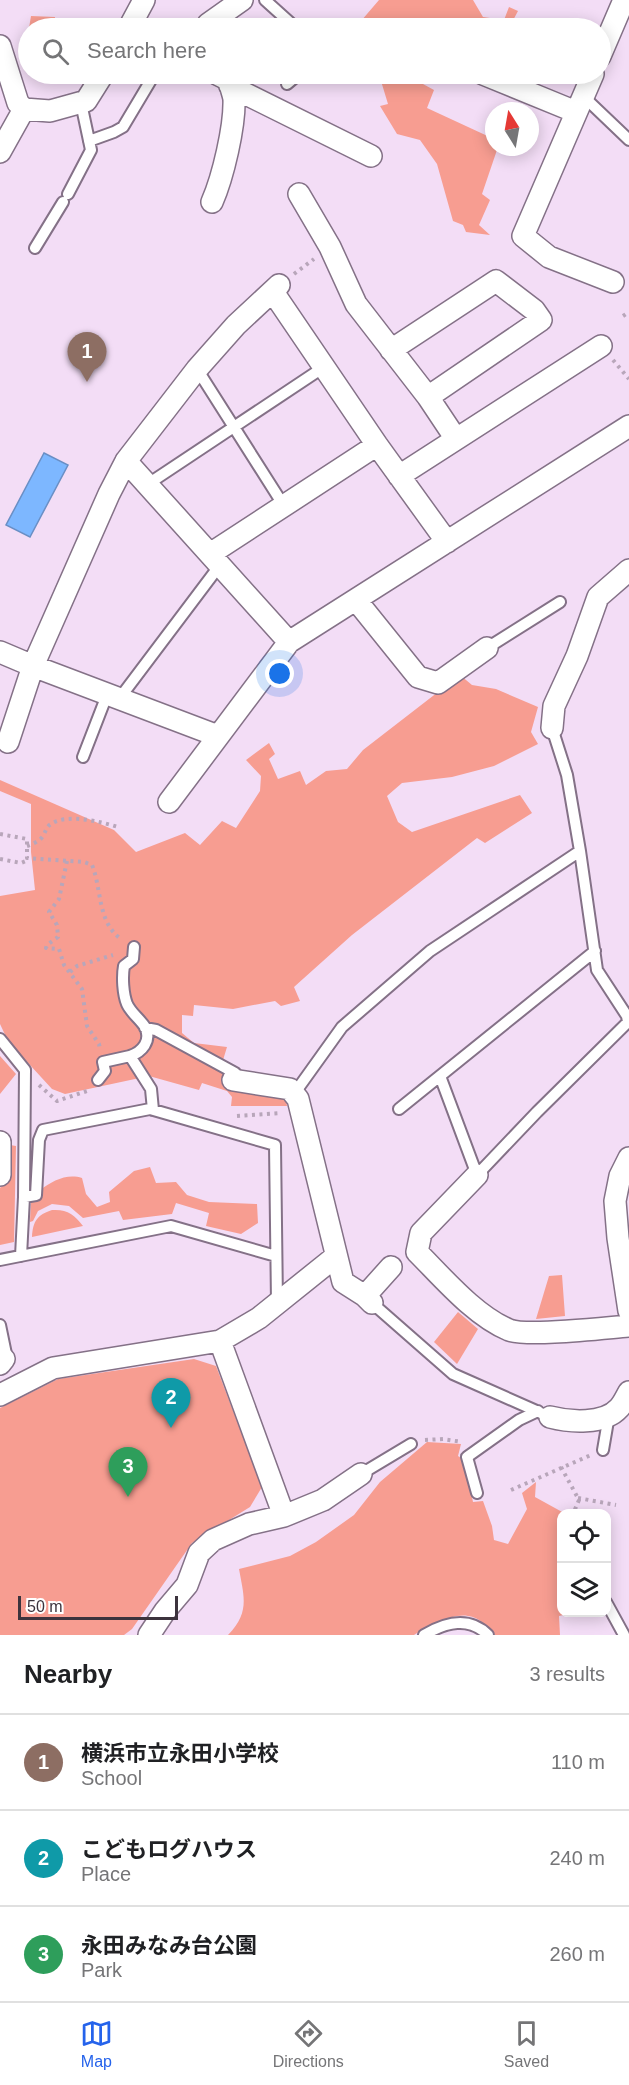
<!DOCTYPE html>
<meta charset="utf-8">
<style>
:root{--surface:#fff;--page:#f6f6f6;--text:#202124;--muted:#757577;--line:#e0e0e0;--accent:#2563eb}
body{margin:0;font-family:Helvetica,"Noto Sans JP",sans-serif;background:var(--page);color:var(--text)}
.controls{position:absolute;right:18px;bottom:18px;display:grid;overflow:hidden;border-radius:12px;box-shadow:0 3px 15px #0003}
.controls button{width:54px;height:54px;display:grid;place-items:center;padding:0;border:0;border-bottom:2px solid var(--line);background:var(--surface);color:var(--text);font:30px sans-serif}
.compass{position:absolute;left:485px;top:102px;width:54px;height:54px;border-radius:50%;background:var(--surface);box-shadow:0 3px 15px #0003;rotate:349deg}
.scale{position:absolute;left:18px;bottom:15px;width:160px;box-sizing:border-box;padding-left:6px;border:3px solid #3c333d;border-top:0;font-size:16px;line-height:21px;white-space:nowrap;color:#3c333d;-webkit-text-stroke:4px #fff;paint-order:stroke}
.you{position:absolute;left:280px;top:674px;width:21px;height:21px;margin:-15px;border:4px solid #fff;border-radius:50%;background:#1a73e8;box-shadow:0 0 0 9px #1a73e833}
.badge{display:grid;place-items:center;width:39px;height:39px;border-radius:50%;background:var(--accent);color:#fff;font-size:20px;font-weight:700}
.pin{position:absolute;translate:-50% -50px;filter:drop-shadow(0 2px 3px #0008)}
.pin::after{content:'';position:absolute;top:32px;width:21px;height:18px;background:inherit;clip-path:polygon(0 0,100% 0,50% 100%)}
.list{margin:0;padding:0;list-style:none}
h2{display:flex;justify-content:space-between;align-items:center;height:78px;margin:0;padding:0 24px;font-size:26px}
h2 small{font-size:20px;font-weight:400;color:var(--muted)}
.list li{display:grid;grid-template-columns:39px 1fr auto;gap:18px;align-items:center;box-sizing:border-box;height:96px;padding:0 24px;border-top:2px solid var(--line)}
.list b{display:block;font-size:22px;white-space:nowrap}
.list p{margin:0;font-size:20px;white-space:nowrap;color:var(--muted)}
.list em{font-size:20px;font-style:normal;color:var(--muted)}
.icon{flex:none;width:33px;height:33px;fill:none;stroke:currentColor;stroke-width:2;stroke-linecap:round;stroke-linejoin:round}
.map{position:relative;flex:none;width:629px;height:1635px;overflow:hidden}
.search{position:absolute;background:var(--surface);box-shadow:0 3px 15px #0003;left:18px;right:18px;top:18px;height:66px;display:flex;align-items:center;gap:15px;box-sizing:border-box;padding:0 21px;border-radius:33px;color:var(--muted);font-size:22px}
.sheet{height:366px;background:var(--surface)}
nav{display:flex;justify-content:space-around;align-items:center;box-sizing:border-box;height:84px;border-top:2px solid var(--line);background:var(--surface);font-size:16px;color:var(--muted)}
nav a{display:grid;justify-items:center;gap:3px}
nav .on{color:var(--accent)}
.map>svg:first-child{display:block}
.green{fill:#f79d91}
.water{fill:#7db7ff;stroke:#6a8fc5;stroke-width:1.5}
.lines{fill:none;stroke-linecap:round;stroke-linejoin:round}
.lane-casing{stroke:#847187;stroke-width:14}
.street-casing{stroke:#847187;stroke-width:24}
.path{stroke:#b8a6ba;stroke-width:4;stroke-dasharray:3 4.5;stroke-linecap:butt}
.lane{stroke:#fff;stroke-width:10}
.street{stroke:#fff;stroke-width:21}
</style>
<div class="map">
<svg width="629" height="1635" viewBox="0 0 629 1635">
<rect width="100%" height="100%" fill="#f3ddf6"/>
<path class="green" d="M379 0H473L483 17 504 20 509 7 518 11 509 28H467L462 26 461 28H361V21Z
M31 16 55 17 54 28H29Z
M376 74H425L423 84 434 90 427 108 494 139V147H498L482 194 490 200 479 225 490 235 466 232 463 225 453 221 437 164 420 140 397 134 380 106 388 104 381 81Z
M460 675 472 685 496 689 538 707 531 732 538 744 494 766 452 777 402 783 387 796 398 822 412 832 520 795 532 813 485 843 477 838 352 935 294 987 300 1001 281 1006 275 1001 233 1009 194 1005 193 1016 182 1015V1033L194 1043 227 1047 220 1070 285 1093 287 1106H231L232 1097 227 1091 202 1083 199 1090 149 1076 65 1094 52 1089 8 1041 0 1024V896L35 890 31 852V804L0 791V780L114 830 136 852 185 833 200 845 222 821 236 828 260 791 261 776 246 760 269 743 275 754 269 759 278 779 300 771 306 785 326 771 347 769 363 750Z
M0 1056 16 1074 0 1094Z
M10 1145 16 1146 14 1242 0 1245V1188L4 1184Z
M150 1167 156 1183 176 1182 187 1195 209 1202 257 1204 258 1223 241 1234 206 1226 209 1213 176 1203 172 1214 123 1220 119 1211 83 1218 69 1206 52 1204 38 1211 33 1221 30 1222 31 1200 41 1196 40 1190C52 1181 67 1173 82 1178L86 1194 97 1207 110 1202 109 1192 134 1171Z
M52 1210C67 1209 74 1214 83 1226L32 1237C33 1221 37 1215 52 1210Z
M562 1275 565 1316 536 1319 549 1276Z
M458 1312 478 1329 457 1364 434 1342Z
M194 1359 216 1366 262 1487 250 1507 192 1543 132 1629 124 1635H0V1408L58 1379Z
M427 1442 461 1444 458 1456 464 1460 473 1502 483 1501 492 1526 494 1540 508 1544 527 1509 522 1493 536 1482 535 1497 564 1513 562 1514 561 1521 557 1533 561 1553 562 1612 573 1613 559 1616 560 1635H495C488 1627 479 1617 468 1616 452 1613 427 1627 414 1635H228C250 1612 244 1597 239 1569L290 1556 316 1542 354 1515 380 1482Z"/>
<path class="water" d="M44 453 68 465 30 537 6 525Z"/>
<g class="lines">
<g class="lane-casing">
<path id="lane" d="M265 0 296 28
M287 84 299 74
M583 96 629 140
M89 141 114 132 123 127 154 75
M68 194 91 150 81 103
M35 248 63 202
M197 369 284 506
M148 484 324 367
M487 648 560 602
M119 699 220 565
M83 757 107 695
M145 1028 156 1030 235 1073 233 1079
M0 1039 25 1070 24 1197 21 1256
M130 1056C142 1052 152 1041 145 1027 140 1019 131 1013 127 1004 123 994 122 977 124 966L133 959 134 947
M440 1076 477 1175 537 1112 628 1022 627 1016 597 970 580 851 567 775 552 728
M98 1080 105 1071 103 1062 130 1056 151 1089 153 1110
M294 1094 342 1027 430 951 580 851
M399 1109 595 951
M24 1197 36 1195 39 1140 43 1130 150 1109 275 1145 277 1303
M0 1260 171 1226 276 1256
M372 1303 453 1374 550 1417
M0 1325 6 1354
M603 1450 609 1415
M361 1474 411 1444
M477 1493 467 1457 519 1420 538 1411
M606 1602 624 1635
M424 1635C446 1622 469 1616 488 1635"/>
</g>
<g class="street-casing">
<path id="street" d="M129 28 144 0
M206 28 208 24 242 0
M0 46 18 103 24 109
M600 56 624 0
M483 74 576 112
M593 74 523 236 549 257 613 282
M230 86 371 156
M0 152 24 109 50 111 86 101 103 74
M299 194 330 247 356 304 428 397 456 439
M212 202C223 177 235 126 234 99 233 93 230 86 229 80L217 74
M273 292 377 445 447 542
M391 350 496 281 534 310 541 320 428 397
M126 461 289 642 629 426
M399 476 601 346
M210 554 377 445
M356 600 418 677 438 683 487 648
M0 652 33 666 218 736
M552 728 554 706 577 656 598 597 629 570
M8 742 33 666 109 494 126 461 197 369 236 325 279 285
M169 802 289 642
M233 1080 290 1089 298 1099 343 1282 365 1296 372 1303
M0 1142V1175
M629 1158 620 1176 615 1201 618 1238 629 1311
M477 1175 421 1233 417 1252C443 1278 475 1316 509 1330 528 1337 604 1328 629 1326
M365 1296 391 1267
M220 1341 284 1516
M0 1364 4 1359
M0 1395 53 1368 220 1341 259 1318 335 1257
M550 1417C569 1422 604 1425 619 1408 623 1404 626 1397 629 1392
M149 1635 165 1611 187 1585 199 1553 213 1540 249 1524 284 1516 323 1500 361 1474"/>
</g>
<path class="path" d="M294 274 314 259
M623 316 629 312
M613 360 629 379
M0 834 27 839V858L84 862 92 865C102 889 97 922 121 939
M27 846C33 844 40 841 43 836 46 831 46 827 51 824 67 813 102 822 118 827
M0 859 21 863 26 861 27 858
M67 861 59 899 49 912 57 925 58 937 47 945 46 948 59 949 64 965 82 989 87 1026 99 1044 100 1049
M70 972 77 966 113 955
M39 1085 57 1101 87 1091
M237 1116 281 1113
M425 1440 443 1439 462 1442
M561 1467 579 1500 573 1514
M511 1490 591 1455
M578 1498 616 1505
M562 1537V1540"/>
<use href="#lane" class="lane"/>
<use href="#street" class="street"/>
</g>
</svg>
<div class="controls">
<button><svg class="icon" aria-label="locate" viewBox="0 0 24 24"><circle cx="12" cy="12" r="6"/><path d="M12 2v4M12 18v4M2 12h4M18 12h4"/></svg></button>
<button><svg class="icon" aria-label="layers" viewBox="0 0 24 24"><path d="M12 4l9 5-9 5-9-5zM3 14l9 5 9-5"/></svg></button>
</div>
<svg class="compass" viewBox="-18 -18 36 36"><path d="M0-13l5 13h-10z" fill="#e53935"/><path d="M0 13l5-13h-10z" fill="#757577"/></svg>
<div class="scale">50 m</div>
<div class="you"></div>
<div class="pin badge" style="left:87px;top:382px;background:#8d6e63">1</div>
<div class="pin badge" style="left:171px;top:1428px;background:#0f9aa8">2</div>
<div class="pin badge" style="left:128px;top:1497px;background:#2e9e5b">3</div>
<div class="search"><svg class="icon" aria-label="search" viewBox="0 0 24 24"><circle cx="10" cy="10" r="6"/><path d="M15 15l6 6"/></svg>Search here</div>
</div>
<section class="sheet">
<h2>Nearby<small>3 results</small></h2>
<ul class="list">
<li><span class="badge" style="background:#8d6e63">1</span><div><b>横浜市立永田小学校</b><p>School</p></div><em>110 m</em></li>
<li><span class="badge" style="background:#0f9aa8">2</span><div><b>こどもログハウス</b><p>Place</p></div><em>240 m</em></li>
<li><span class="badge" style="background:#2e9e5b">3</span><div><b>永田みなみ台公園</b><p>Park</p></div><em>260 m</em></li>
</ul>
</section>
<nav>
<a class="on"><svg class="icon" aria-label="map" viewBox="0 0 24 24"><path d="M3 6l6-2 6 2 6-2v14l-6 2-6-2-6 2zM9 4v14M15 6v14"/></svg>Map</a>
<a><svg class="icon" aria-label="directions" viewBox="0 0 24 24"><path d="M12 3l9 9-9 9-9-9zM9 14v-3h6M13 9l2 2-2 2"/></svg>Directions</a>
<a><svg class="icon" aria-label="saved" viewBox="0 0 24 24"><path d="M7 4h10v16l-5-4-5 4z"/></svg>Saved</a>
</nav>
